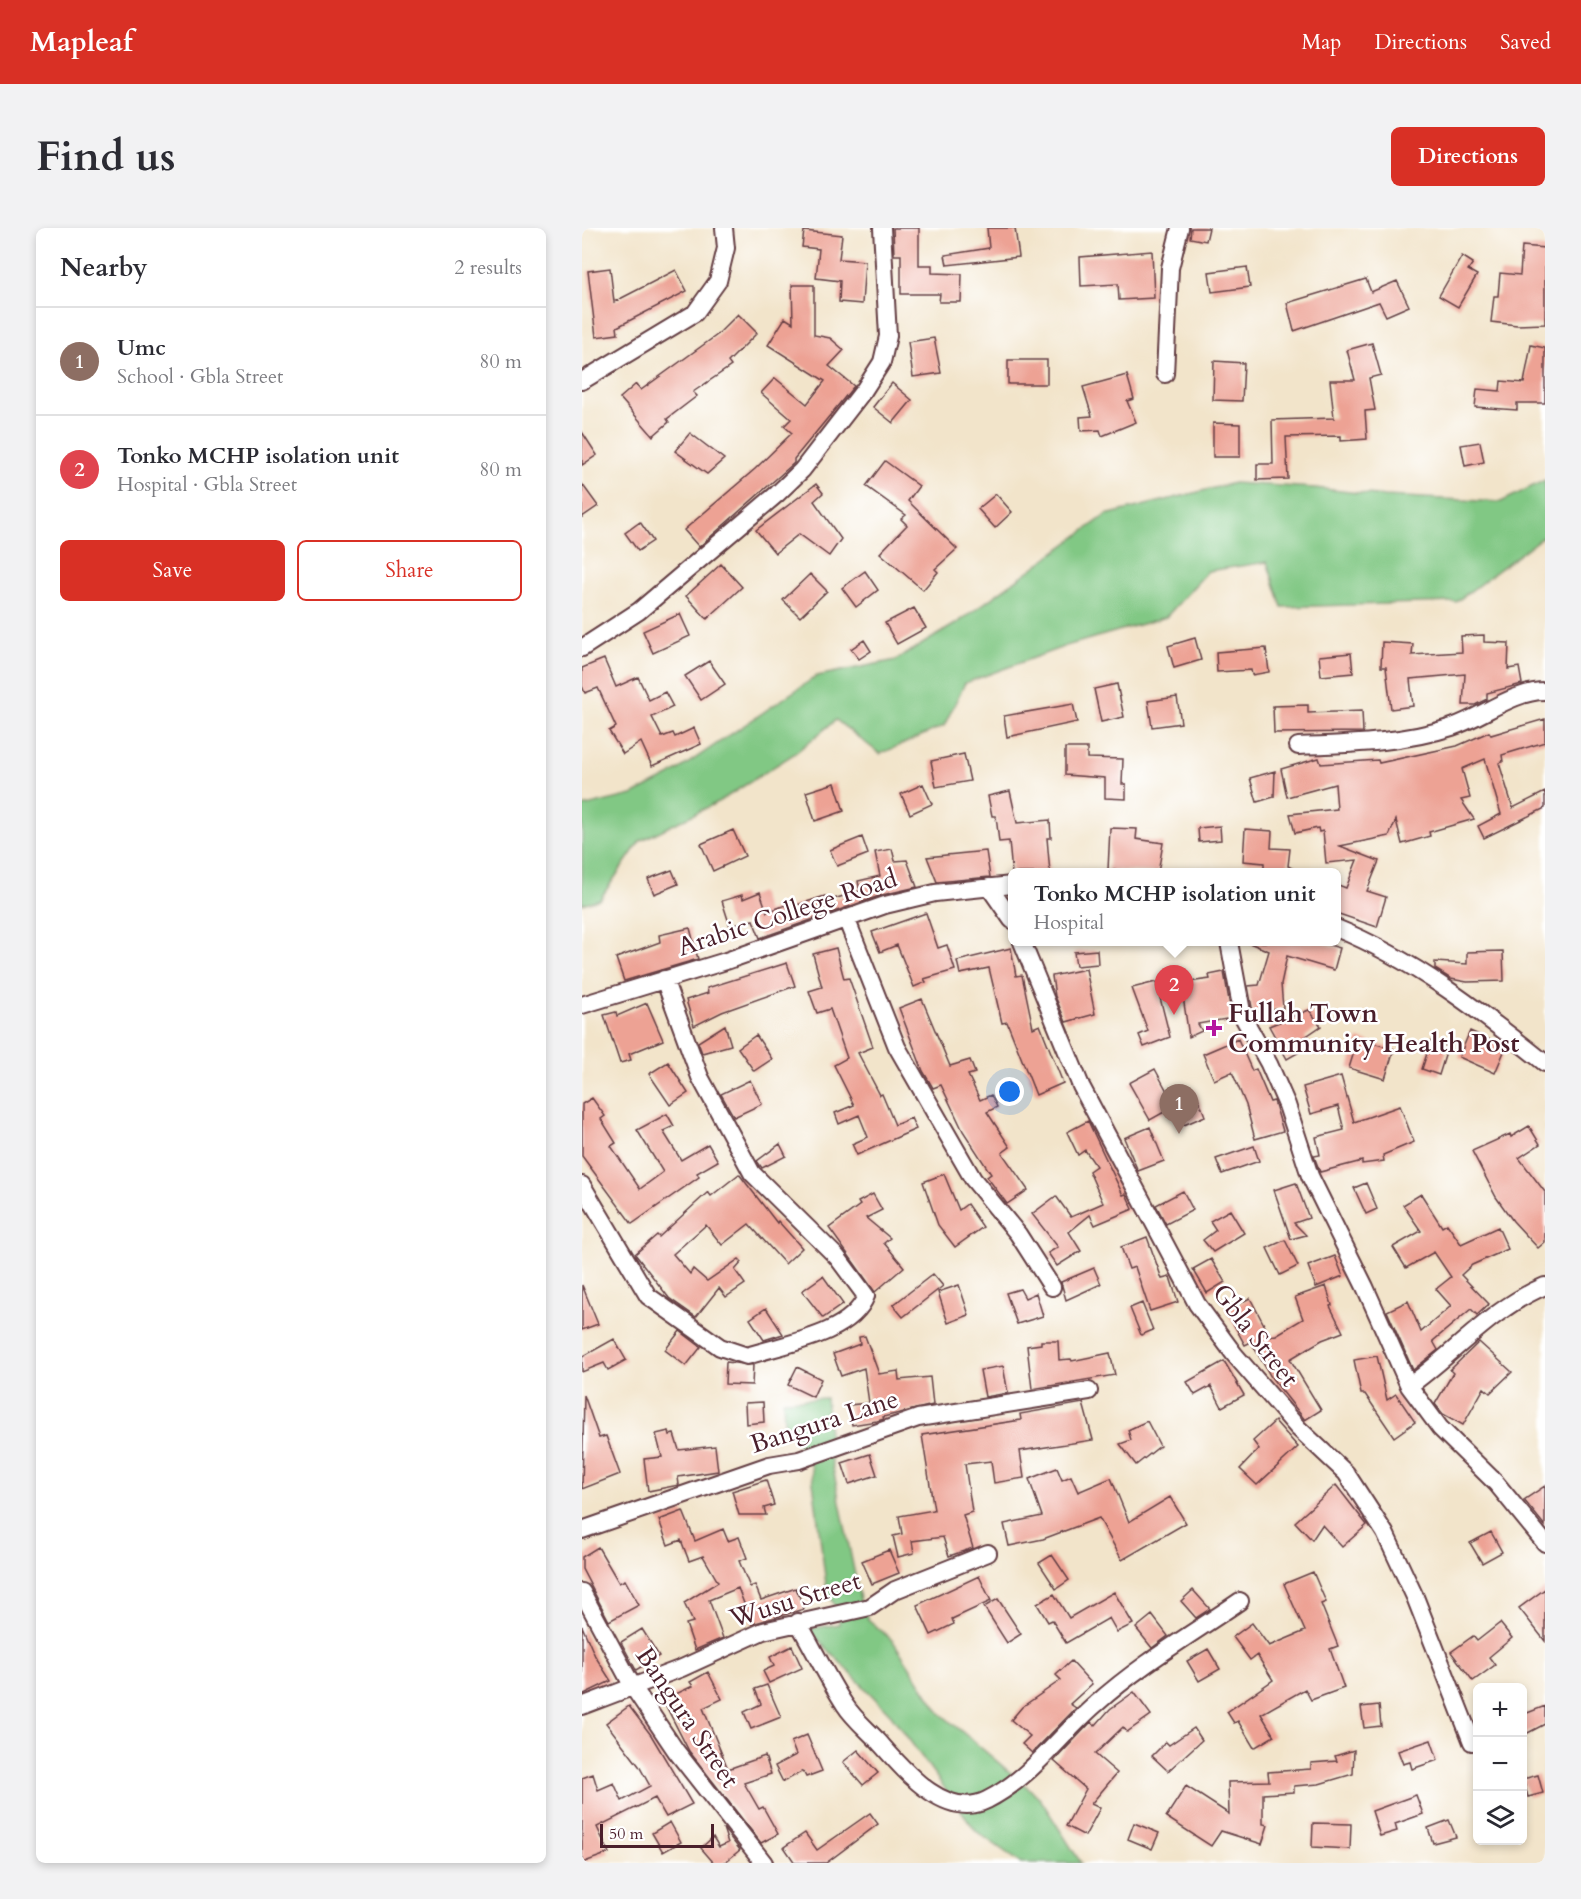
<!DOCTYPE html>
<meta charset="utf-8">
<style>
:root{--surface:#fff;--page:#f2f2f3;--text:#2b2b33;--muted:#7c7c81;--line:#e1e1e2;--accent:#d93025}
body{margin:0;font-family:Cardo,serif;background:var(--page);color:var(--text)}
.controls{position:absolute;right:18px;bottom:18px;display:grid;overflow:hidden;border-radius:9px;box-shadow:0 3px 9px #0003}
.controls button{width:54px;height:54px;display:grid;place-items:center;padding:0;border:0;border-bottom:2px solid var(--line);background:var(--surface);color:var(--text);font:30px sans-serif}
.scale{position:absolute;left:18px;bottom:15px;width:114px;box-sizing:border-box;padding-left:6px;border:3px solid #4a1f2b;border-top:0;font-size:16px;line-height:21px;white-space:nowrap;color:#4a1f2b;-webkit-text-stroke:4px #fff;paint-order:stroke}
.you{position:absolute;left:428px;top:864px;width:21px;height:21px;margin:-15px;border:4px solid #fff;border-radius:50%;background:#1a73e8;box-shadow:0 0 0 9px #1a73e833}
.badge{display:grid;place-items:center;width:39px;height:39px;border-radius:50%;background:var(--accent);color:#fff;font-size:20px;font-weight:700}
.pin{position:absolute;translate:-50% -50px;filter:drop-shadow(0 2px 3px #0008)}
.pin::after{content:'';position:absolute;top:32px;width:21px;height:18px;background:inherit;clip-path:polygon(0 0,100% 0,50% 100%)}
.popup{position:absolute;left:426px;top:640px;width:333px;height:78px;box-sizing:border-box;display:grid;place-content:center;border-radius:9px;background:var(--surface);filter:drop-shadow(0 2px 4px #0005);font-size:20px;white-space:nowrap;color:var(--muted)}
.popup b{font-size:22px;color:var(--text)}
.popup::after{content:'';position:absolute;left:50%;top:100%;margin-left:-12px;border:12px solid transparent;border-top-color:var(--surface)}
.list{margin:0;padding:0;list-style:none}
h2{display:flex;justify-content:space-between;align-items:center;height:78px;margin:0;padding:0 24px;font-size:26px}
h2 small{font-size:20px;font-weight:400;color:var(--muted)}
.list li{display:grid;grid-template-columns:39px 1fr auto;gap:18px;align-items:center;box-sizing:border-box;height:108px;padding:0 24px;border-top:2px solid var(--line)}
.list b{display:block;font-size:22px;white-space:nowrap}
.list p{margin:0;font-size:20px;white-space:nowrap;color:var(--muted)}
.list em{font-size:20px;font-style:normal;color:var(--muted)}
.actions{display:flex;gap:12px;padding:18px 24px}
.actions a{flex:1;padding:14px 0;border:2px solid var(--accent);border-radius:9px;text-align:center;font-size:21px;color:var(--accent)}
.actions .main{background:var(--accent);color:#fff}
.icon{flex:none;width:33px;height:33px;fill:none;stroke:currentColor;stroke-width:2;stroke-linecap:round;stroke-linejoin:round}
.map{position:relative;flex:none;width:963px;height:1635px;overflow:hidden;border-radius:9px}
header{display:flex;align-items:center;gap:36px;box-sizing:border-box;height:84px;padding:0 30px;background:var(--accent);color:#fff}
header strong{font-size:28px}
nav{display:flex;gap:33px;margin-inline-start:auto;font-size:21px}
.intro{display:flex;align-items:center;justify-content:space-between;box-sizing:border-box;height:144px;padding:0 36px}
h1{margin:0;font-size:42px}
.button{padding:15px 27px;border-radius:9px;background:var(--accent);color:#fff;font-size:21px;font-weight:700}
main{display:flex;gap:36px;padding:0 36px}
aside{flex:1;background:var(--surface);border-radius:9px;box-shadow:0 3px 9px #0003}
.map>svg:first-child{display:block}
.green{fill:#81c884;stroke:#667458;stroke-width:1.5}
.building{fill:#eda294}
.lines{fill:none;stroke-linecap:round;stroke-linejoin:round}
.minor-casing{stroke:#633d43;stroke-width:20}
.minor{stroke:#fff;stroke-width:16}
.poi-dot{fill:#b5179e;stroke:#fff;stroke-width:2}
.labels{text-anchor:middle;stroke-width:5;stroke-linejoin:round;paint-order:stroke}
.street-label{font-size:26px;fill:#4a1f2b;stroke:#fff}
.poi-label{font-size:26px;font-weight:bold;fill:#4a1f2b;stroke:#fff;text-anchor:start}
</style>
<header>
<strong>Mapleaf</strong>
<nav><a>Map</a><a>Directions</a><a>Saved</a></nav>
</header>
<div class="intro"><h1>Find us</h1><a class="button">Directions</a></div>
<main>
<aside>
<h2>Nearby<small>2 results</small></h2>
<ul class="list">
<li><span class="badge" style="background:#8d6e63">1</span><div><b>Umc</b><p>School · Gbla Street</p></div><em>80 m</em></li>
<li><span class="badge" style="background:#e0444e">2</span><div><b>Tonko MCHP isolation unit</b><p>Hospital · Gbla Street</p></div><em>80 m</em></li>
</ul>
<div class="actions"><a class="main">Save</a><a>Share</a></div>
</aside>
<div class="map">
<svg width="963" height="1635" viewBox="0 0 963 1635">
<rect width="100%" height="100%" fill="#fff"/>
<filter id="ink" filterUnits="userSpaceOnUse"><feTurbulence type="fractalNoise" baseFrequency=".0167" numOctaves="2"/><feDisplacementMap in="SourceGraphic" scale="12" xChannelSelector="R" yChannelSelector="G"/><feConvolveMatrix kernelMatrix="1 2 1 2 8 2 1 2 1" color-interpolation-filters="sRGB"/></filter>
<filter id="wash" filterUnits="userSpaceOnUse"><feTurbulence type="fractalNoise" baseFrequency=".008" numOctaves="4" result="noise"/><feDisplacementMap in="SourceGraphic" scale="24" xChannelSelector="R" yChannelSelector="G"/><feGaussianBlur stdDeviation="1.35" result="paint"/><feColorMatrix in="noise" values="0 0 0 0 0 0 0 0 0 0 0 0 0 0 0 0 0 1.4 0 .05"/><feComposite in="paint" operator="in"/></filter>
<g filter="url(#wash)">
<rect width="100%" height="100%" fill="#f2e4ca"/>
<path class="green" d="M963 252V307L874 374 700 379 685 334 626 343 584 389 484 418 383 455 362 498 298 526 254 492 212 526 138 573 58 613 18 671 0 676V579L50 567 87 548 235 448 314 432 375 395 524 287 652 255 733 260 803 268 919 274Z
M244 1170 249 1231 279 1376 286 1391 311 1413 358 1485 457 1569 499 1635H439L394 1603 309 1487 226 1401 257 1396V1385L245 1364 229 1238 202 1194 201 1172Z"/>
<g id="blocks">
<path class="building" d="M311 0H337V37H350V45L380 46 379 74H357L358 66H319V27H312Z
M405 0H433L437 29 365 37 363 27 407 20Z
M609 0H627L624 13 608 10Z
M222 3 260 7 257 31 283 33 280 76 257 74 258 53 234 50 237 21 220 19Z
M940 18 963 20V96L935 97 909 94 912 68H916L918 45 938 47Z
M570 23 572 70 537 72 536 56 499 58 498 29Z
M880 28 891 35 886 42 895 47 876 79 857 68Z
M665 39 668 59 630 64 627 44Z
M28 40 32 74 94 42 105 63 35 99 36 106 14 109 6 43Z
M784 51 789 64 815 53 827 78 804 88 797 74 712 103 705 75Z
M210 57H232V107L248 110 262 122 247 138 272 158 212 231V235L117 319 102 302 173 241 210 205 202 198 209 191 179 165 193 150 225 176 243 153 186 117 203 90 211 95Z
M156 86 175 105 146 134 149 138 111 164 115 168 85 191 87 194 71 208 38 170 54 156 59 162 135 107Z
M352 110 359 145 331 149 326 114Z
M790 115 799 147 787 150 793 182 783 183 785 211 759 213V208L704 209 706 251 675 252V236H691L690 192 752 190 748 152H773L765 122Z
M949 117 963 120V175H935V182L893 179 895 161 918 163 919 153 942 155Z
M426 132H465V156H426Z
M632 133 662 135 660 173 631 172Z
M545 147 552 171 545 173 554 194 520 208 518 202 499 203 498 189 510 188 501 159Z
M310 155 330 172 311 195 291 179Z
M631 195 658 196V229H631Z
M0 204 15 227 0 237Z
M108 205 142 231 125 246 93 223Z
M898 214 902 234 883 238 879 217Z
M303 233 337 258 326 273 375 321 353 341 356 344 341 362 298 325 325 297 319 291 324 287 284 258Z
M0 256 16 278 0 289Z
M234 256 241 265 232 273 259 311 247 328 217 306 193 325 174 302Z
M414 266 430 284 413 300 396 281Z
M58 294 71 313 56 323 43 305Z
M139 336 160 359 125 391 104 368Z
M283 343 296 362 274 379 260 360Z
M228 346 245 363 218 389 201 372Z
M332 380 344 400 315 416 303 395Z
M98 386 108 408 71 425 61 403Z
M902 407V414L927 415 926 441 937 439 940 456 905 465V471L893 477H881L883 446 828 451 831 478 809 481 804 439H799L800 414 831 416 830 427 880 424 879 408Z
M613 410 619 432 592 440 586 418Z
M282 412 289 423 277 431 269 421Z
M684 420 687 444 670 447 669 442 635 444 634 424Z
M769 425 771 445 739 448 737 428Z
M22 431 34 459 56 449 67 472 83 464 91 479 70 489 80 509 91 505 93 509 112 500 119 516 70 538 59 514 41 526 27 503 34 499 16 460 3 465 0 458V440Z
M127 433 143 456 119 472 103 448Z
M535 456 542 489 519 494 512 461Z
M595 469 599 495 570 499 566 473Z
M491 476 495 494 425 509 422 488Z
M726 477V485L780 483 781 504 692 505 691 478Z
M963 491V514L920 527 921 534 917 535 931 580 963 564V580L902 610 896 598 919 586 903 531 880 541 888 570 879 572 892 591 847 604 848 608 820 616 814 592 807 608 758 618 797 633 785 663 804 669 795 699 754 685V656L764 660 775 632 744 635 741 603 737 604 736 600 713 605 708 586 755 581 753 556 705 569 699 541 737 530 739 536 796 532 797 535 875 518 907 504 909 507Z
M483 520H505V530L541 531 540 556H544V571L523 570V550L483 547Z
M382 526 388 553 354 559 349 533Z
M693 543 692 569 675 574 668 550Z
M253 555 262 583 233 593 224 564Z
M341 556 350 576 328 586 319 566Z
M428 563 435 595 468 592 469 610H465L468 645H430L427 613 417 614 414 588H410L406 568Z
M638 598 639 612 617 614 616 600Z
M528 600 555 601 554 611 581 615 576 645 526 642Z
M663 601 690 603 689 620 708 621 706 638 719 645H682V635L661 633Z
M151 602 163 628 131 643 119 616Z
M280 609 286 626 255 638 248 622Z
M310 621 313 633 325 632 335 659 300 667 178 710 171 692 148 698 140 673 160 667 161 671 178 664 185 684 204 677 206 680 243 668 245 673 278 663 276 653 298 648 293 624Z
M404 623 408 649 355 654 345 629Z
M90 642 96 656 72 666 66 651Z
M344 685 356 720 365 717 373 742 342 751 344 754 332 759 315 717 298 724 290 704Z
M108 700 116 731 42 753 34 730 78 714 77 707Z
M665 714H737L758 720 752 742 705 728 699 756 701 780 671 785 666 758 677 757 687 723Z
M254 720 262 751 267 750 291 819 276 825 298 867 300 866 313 897 329 890 334 901 275 927 270 916 286 909 277 887 257 896 253 885 272 877 252 837 265 830 248 781 235 785 227 763 240 759 231 726Z
M429 720 434 748 440 747 451 800 458 797 481 855 454 867 425 794 420 795 407 740 378 746 375 733Z
M515 722 516 736 494 738 492 724Z
M921 723 922 753 885 754 869 751 853 741V734L885 736V724Z
M205 735 213 758 140 784 112 798 104 772 126 765 125 760Z
M504 741 513 786 484 794 473 768 470 748Z
M642 744 650 790 616 796 620 803 607 809 599 755 628 751 627 747Z
M574 754 588 809 562 819 557 807 566 803 550 760Z
M340 771 368 838 388 832 393 845 386 847 398 872 409 867 415 879 405 884 428 919 420 925 446 962 425 976 405 949 409 946 381 903 359 857 351 860 341 843 317 780Z
M65 775 81 812 47 826 49 832 38 835 22 787 34 784 35 788Z
M727 782 739 798 723 809 728 818 705 831 687 798Z
M143 797 149 817 120 825 116 814Z
M888 803 924 819 913 845 877 829Z
M174 807 190 831 172 843 156 820Z
M656 811 670 843 674 841 688 874 692 873 701 903 673 911 664 877 650 844 632 852 621 826Z
M776 811 812 821 803 851 767 840Z
M849 813 866 818 857 847 840 841Z
M86 834 106 865 88 877 67 846Z
M573 841 593 878 568 892 547 855Z
M759 848 772 894 818 878 832 914 801 927 802 933 780 936V933L738 944 732 928 738 927 734 909 762 902 756 878 729 886 721 859Z
M168 852 180 876 152 889 139 866Z
M613 862 623 888 602 897 590 872Z
M10 870 23 888 19 891 34 915 29 918 58 961 81 944 55 902 85 886 92 898 81 903 99 932 126 916 136 933 115 945 117 949 50 996 0 928V876Z
M506 893 541 967 544 966 551 981 513 997 508 987 487 1004 499 1023 475 1038 466 1025 476 1019 450 986 474 968 489 989 521 975 507 943 514 938 503 922 496 927 485 904Z
M947 898 958 916 937 930 963 964V1014L956 1020 931 993 914 969 890 923 928 906 929 909Z
M568 899 582 933 556 943 542 910Z
M198 916 204 928 180 940 175 933Z
M672 918 677 933 640 946 634 931Z
M157 946 195 995 196 993 220 1020 203 1036 167 996 140 1017 124 997 91 1026 108 1046 111 1041 125 1053 157 1031 160 1034 153 1042 163 1056 144 1069 137 1060 114 1089 87 1070 53 1026 75 1007 77 1009 126 964 129 968Z
M362 946 377 982 385 976 401 999 373 1019 356 997 341 954Z
M714 955 727 990 712 995 724 1007 709 1011 692 962Z
M784 955 795 981 784 986 772 960Z
M601 963 611 982 584 996 574 977Z
M291 966 300 982 284 990 308 1010 302 1015 322 1039 293 1064 247 1000 278 977 276 974Z
M839 966 860 999 865 996 879 1016 916 999 926 1021 890 1037 879 1047 907 1076 895 1087 889 1081 851 1113 856 1122 831 1142 805 1083 826 1073 839 1104 869 1078 854 1061 869 1049 852 1024 824 1040 811 1019 839 1003 821 977Z
M648 982 662 1005 631 1024 621 1012 634 1002 628 993Z
M565 1009 580 1051 588 1049 596 1074 568 1083 553 1039 547 1041 539 1019Z
M703 1012 716 1038 698 1047 685 1020Z
M753 1028 761 1048 734 1059 726 1038Z
M629 1031 643 1054 625 1065 611 1041Z
M512 1040 519 1056 484 1072 479 1054Z
M351 1046 361 1058 321 1089 311 1077Z
M241 1048 261 1076 241 1090 220 1063Z
M0 1057 16 1096 0 1102Z
M377 1057 387 1087 366 1095 356 1064Z
M744 1058 750 1077 748 1078 761 1104 740 1112 708 1131 739 1182 723 1192 689 1149 669 1114 663 1117 644 1082 668 1070 688 1108 694 1107 721 1091 713 1069Z
M438 1061 443 1070 454 1065 461 1088 435 1096 424 1065Z
M560 1075 571 1102 559 1107 548 1080Z
M184 1080 201 1106 182 1112 168 1091Z
M98 1103 119 1119 104 1138 83 1122Z
M283 1108 297 1146 316 1143 317 1152 348 1149 351 1177 301 1189 302 1191 295 1193 270 1197 267 1177 287 1175 282 1140 259 1148 251 1126 278 1116 277 1109Z
M32 1111 44 1132 26 1142 22 1135 0 1144V1129Z
M459 1113H476L477 1132 489 1131 490 1133 528 1125 533 1147 450 1161 445 1118 459 1116Z
M897 1114 930 1144 908 1165 902 1160 881 1197 861 1186 853 1176 871 1145 868 1142Z
M795 1128 805 1172 814 1166 833 1194 812 1209 783 1166H779L772 1132Z
M642 1133 662 1167 640 1179 629 1158 613 1167 605 1154Z
M144 1134 171 1137 170 1157 143 1156Z
M421 1138 426 1165 403 1169 398 1142Z
M215 1139 239 1151 231 1169 206 1157Z
M2 1167 17 1210 24 1208 38 1246 0 1261Z
M181 1174 182 1194 164 1196 163 1175Z
M501 1175 511 1212 438 1223 442 1250 412 1255 409 1233 383 1236 390 1284 381 1287 391 1320 367 1328 361 1309 330 1313 332 1325 316 1329 311 1308 320 1306 317 1288 352 1282 340 1207 439 1192 438 1186Z
M565 1193 578 1218 554 1237 538 1216 549 1212 546 1202Z
M693 1193 716 1219 675 1257 658 1241 677 1221 671 1213Z
M87 1203 88 1207 92 1206 97 1222 133 1218 136 1243 96 1249 97 1257 66 1263 62 1231 80 1229 74 1206Z
M288 1226 295 1247 267 1256 260 1235Z
M475 1240 480 1252 489 1248 496 1264 529 1250 547 1294 588 1269 604 1295 540 1332 517 1290 461 1311 427 1318 422 1296 460 1288 447 1251Z
M184 1252 192 1277 182 1280 184 1287H157L150 1263Z
M754 1257 785 1297 760 1319 740 1297 730 1312 713 1294Z
M963 1258V1298L942 1272Z
M101 1283 113 1313 141 1301 146 1313 157 1309 165 1330 157 1333 168 1359 173 1357 179 1372 214 1360 222 1381 170 1396 156 1360 127 1372 141 1410 113 1422 104 1396 111 1394 102 1375 136 1354 121 1328 107 1333 99 1312 86 1317 77 1292Z
M909 1304 920 1324 900 1335 888 1315Z
M16 1319 37 1355 43 1352 57 1377 27 1393 0 1341V1329Z
M307 1322 317 1345 290 1356 280 1333Z
M470 1327 487 1352 474 1361 457 1335Z
M731 1344 744 1374 739 1376 756 1418 748 1421 762 1460 729 1472 723 1461 679 1486 692 1508 672 1520 656 1493 652 1495 645 1484 691 1452 675 1427 668 1432 651 1409 670 1395 687 1418 723 1403 702 1356Z
M397 1348 409 1373 370 1391 372 1396 349 1407 335 1377Z
M963 1361V1413L937 1380Z
M611 1362 628 1381 614 1390 599 1373Z
M532 1364 551 1396 535 1404 527 1390 484 1415 470 1392 466 1394 455 1376 472 1366 487 1390Z
M416 1371 439 1406 425 1415 402 1379Z
M570 1387 586 1408 570 1420 554 1400Z
M918 1395 930 1410 907 1429 913 1437 891 1453 869 1424 891 1408 895 1413Z
M0 1398 13 1428 29 1453 0 1467Z
M60 1401 77 1428 54 1442 39 1414Z
M210 1418 220 1440 187 1455 181 1443 192 1438 188 1429Z
M626 1421 638 1441 617 1453 605 1433Z
M489 1433 510 1456 488 1476 494 1480 450 1525 440 1516 448 1508 429 1492 440 1479 479 1452 474 1447Z
M126 1444 140 1471 121 1480 146 1541 183 1528 189 1546 162 1555 177 1581 181 1579 196 1606 179 1615 107 1523 81 1472 111 1458 108 1454Z
M185 1457 199 1489 169 1501 162 1484 179 1476 173 1461Z
M552 1464 569 1487 545 1504 541 1499 513 1526 535 1545 509 1576 518 1580 503 1608 484 1598 504 1561 472 1533 509 1494 513 1498 528 1481Z
M797 1477 799 1498 782 1500 779 1479Z
M47 1478 69 1507 110 1576 84 1589 73 1570 15 1599 27 1625 0 1635V1550L11 1546 16 1562 32 1555 40 1573 68 1558 57 1538 24 1495Z
M963 1478V1496L940 1508V1487Z
M612 1500 620 1512 586 1543 570 1528 584 1514 587 1517Z
M225 1507 240 1543 224 1549 221 1543 201 1554 193 1538 214 1527 209 1514Z
M849 1512 856 1532 830 1541 828 1534 821 1536 816 1523Z
M276 1522 296 1545 281 1557 261 1534Z
M772 1522 771 1546 737 1556 712 1558V1564L681 1566V1596L686 1597 680 1616 639 1603 629 1618 584 1589 604 1558 647 1586 646 1554 687 1553 686 1544 729 1541V1535L755 1533 753 1528Z
M956 1547 961 1565 946 1569 941 1551Z
M834 1567 841 1586 813 1596 815 1603 798 1608 790 1583Z
M288 1585 296 1596 244 1635H213L202 1619 223 1605 235 1622Z
M867 1592 874 1609 851 1615 846 1600Z
M88 1594 99 1614 81 1624 70 1605Z
M552 1595 577 1605 570 1621 546 1611Z
M731 1595 769 1596 768 1621 730 1619Z
M141 1600 158 1622 142 1635H132L119 1620 131 1609 137 1619 146 1615Z"/>
</g>
</g>
<g filter="url(#ink)">
<use href="#blocks" fill-opacity="0" stroke="#633d43" stroke-width="1.5"/>
<g class="lines">
<g class="minor-casing">
<path id="minor" d="M583 146 588 40 598 0
M0 153 113 85 136 53 144 20 142 0
M0 420 57 383 195 266 220 242 282 162 300 134 306 108 300 0
M716 518C767 516 821 515 870 499 900 489 931 463 963 463
M407 659 430 692
M264 690 315 819 391 951 436 1006 470 1059
M754 700C831 731 899 784 963 835
M440 714 499 858 615 1076 652 1126 716 1200 764 1245 803 1305 833 1369 890 1514
M647 714 661 789 687 836 705 877 728 948 783 1059 827 1158 858 1200 914 1255 963 1315
M0 777 144 733 303 677 353 665 430 657
M0 957 66 1068 138 1119 165 1128C201 1116 269 1107 284 1068L255 1029 170 945 118 849 82 751
M827 1158C873 1125 910 1080 963 1058
M0 1302 187 1237 217 1232 336 1190 507 1163
M0 1364 51 1459 94 1523 182 1635
M216 1394C232 1422 246 1451 263 1477 272 1491 286 1502 297 1514 321 1541 363 1593 405 1572 449 1550 478 1507 514 1476 557 1437 610 1406 658 1373
M0 1478 100 1440 181 1403 288 1379 313 1362 406 1325"/>
</g>
<use href="#minor" class="minor"/>
</g>
</g>
<path class="poi-dot" d="M629 791h6v6h6v6h-6v6h-6v-6h-6v-6h6z"/>
<g class="labels">
<g class="street-label">
<text transform="translate(205 684) rotate(-18)" y="9">Arabic College Road</text>
<text transform="translate(674 1107) rotate(52)" y="9">Gbla Street</text>
<text transform="translate(242 1193) rotate(-18)" y="9">Bangura Lane</text>
<text transform="translate(213 1371) rotate(-17)" y="9">Wusu Street</text>
<text transform="translate(106 1489) rotate(56)" y="9">Bangura Street</text>
</g>
<g class="poi-label">
<text x="646" y="794">Fullah Town<tspan x="646" dy="30">Community Health Post</tspan></text>
</g>
</g>
</svg>
<div class="controls">
<button>+</button>
<button>−</button>
<button><svg class="icon" aria-label="layers" viewBox="0 0 24 24"><path d="M12 4l9 5-9 5-9-5zM3 14l9 5 9-5"/></svg></button>
</div>
<div class="scale">50 m</div>
<div class="you"></div>
<div class="pin badge" style="left:597px;top:906px;background:#8d6e63">1</div>
<div class="pin badge" style="left:592px;top:787px;background:#e0444e">2</div>
<div class="popup"><b>Tonko MCHP isolation unit</b>Hospital</div>
</div>
</main>
